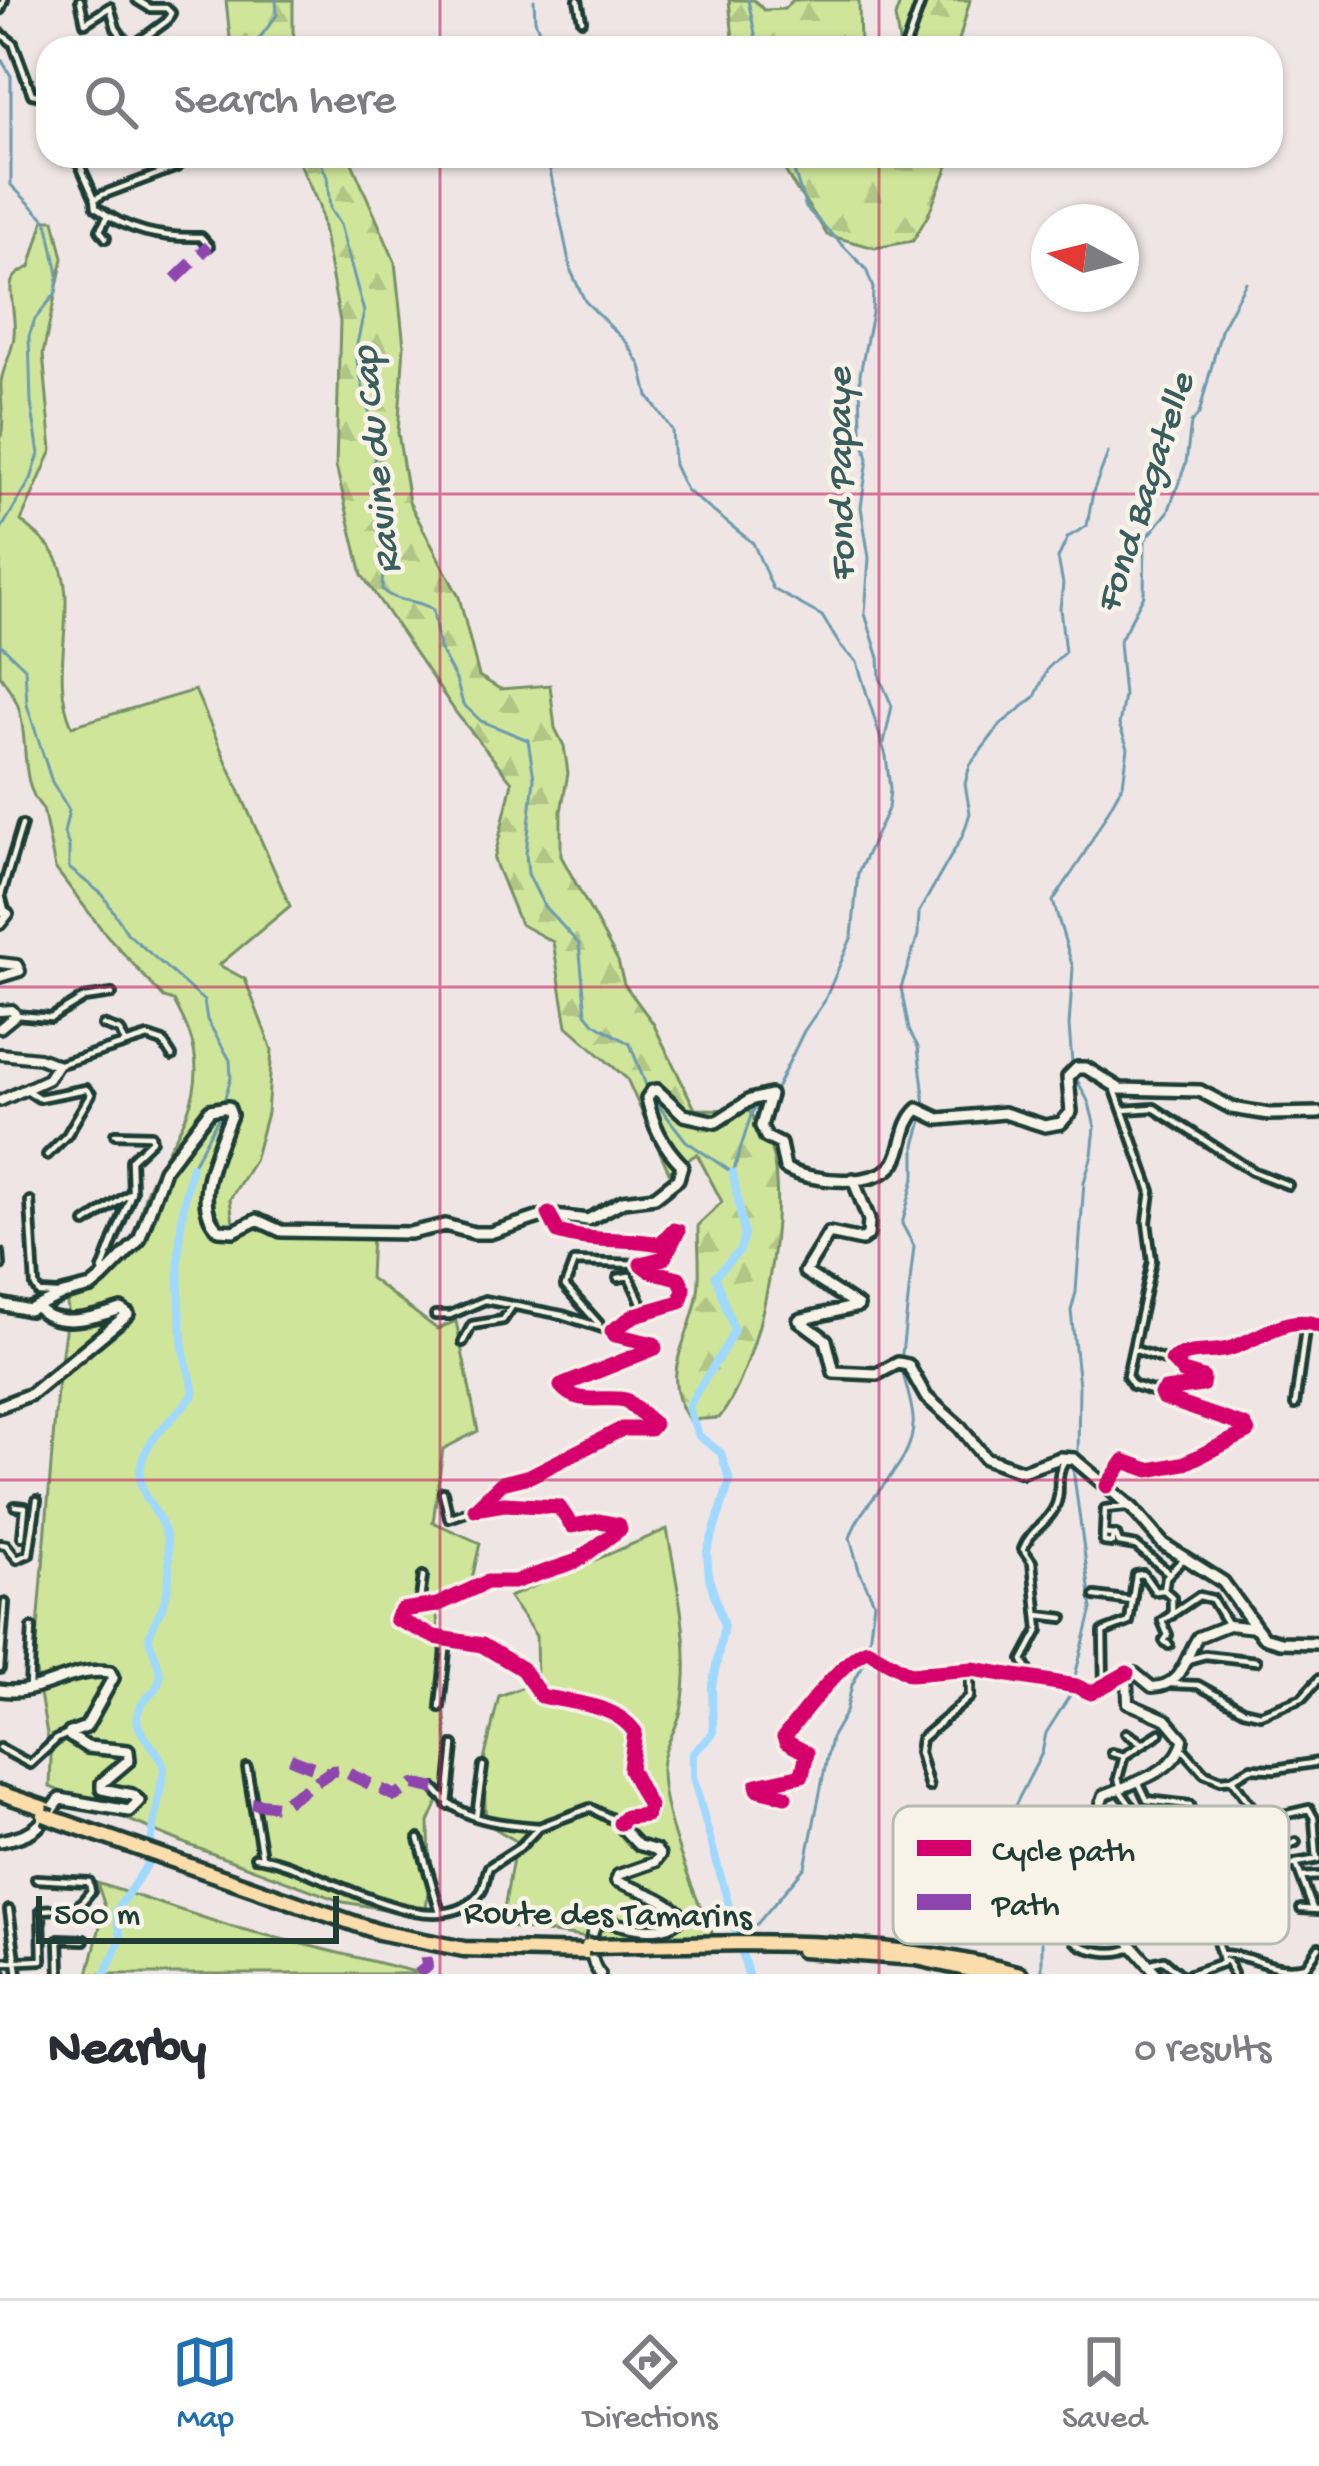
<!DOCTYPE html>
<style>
:root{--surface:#fff;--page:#f2f2f3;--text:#2b2b33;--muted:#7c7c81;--line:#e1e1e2;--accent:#1f6fb2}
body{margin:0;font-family:"Gochi Hand",sans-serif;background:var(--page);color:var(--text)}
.compass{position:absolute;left:1031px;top:204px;width:108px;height:108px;border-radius:50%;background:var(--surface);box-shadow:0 3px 9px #0004;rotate:277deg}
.scale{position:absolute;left:36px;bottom:30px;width:303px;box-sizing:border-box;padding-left:12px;border:6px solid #1f3d34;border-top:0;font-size:33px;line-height:42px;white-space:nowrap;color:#1f3d34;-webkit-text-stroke:9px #f7f3e8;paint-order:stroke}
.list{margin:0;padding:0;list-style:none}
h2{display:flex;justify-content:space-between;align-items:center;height:156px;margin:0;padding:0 48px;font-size:51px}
h2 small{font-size:39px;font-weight:400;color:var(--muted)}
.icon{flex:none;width:66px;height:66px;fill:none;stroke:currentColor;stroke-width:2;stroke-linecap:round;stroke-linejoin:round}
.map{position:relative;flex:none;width:1319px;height:1974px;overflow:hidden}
.search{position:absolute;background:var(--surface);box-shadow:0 3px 9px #0004;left:36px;right:36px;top:36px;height:132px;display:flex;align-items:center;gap:30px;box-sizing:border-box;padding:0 42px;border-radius:36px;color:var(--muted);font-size:45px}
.sheet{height:324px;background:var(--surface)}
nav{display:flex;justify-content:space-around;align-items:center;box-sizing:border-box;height:168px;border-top:3px solid var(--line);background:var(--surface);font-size:33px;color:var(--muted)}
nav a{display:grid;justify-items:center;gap:6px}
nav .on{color:var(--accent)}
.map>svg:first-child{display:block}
.grass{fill:#cfe59a;stroke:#779167;stroke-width:3}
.forest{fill:url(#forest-firs);stroke:#779167;stroke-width:3}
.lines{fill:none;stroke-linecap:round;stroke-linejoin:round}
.stream{stroke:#6c9bae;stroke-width:3}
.river{stroke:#9fd9ff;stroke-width:8}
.minor-casing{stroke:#1f3d34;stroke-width:14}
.tertiary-casing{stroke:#1f3d34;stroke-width:16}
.secondary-casing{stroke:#1f3d34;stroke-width:18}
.trunk-casing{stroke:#1f3d34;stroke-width:21}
.minor{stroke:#f7f3e8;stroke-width:4.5}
.tertiary{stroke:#f7f3e8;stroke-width:8}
.secondary{stroke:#f7f3e8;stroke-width:9}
.trunk{stroke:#faddab;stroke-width:12}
.trunk-bridge-casing{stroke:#1f3d34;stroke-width:21;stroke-linecap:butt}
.trunk-bridge{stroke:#faddab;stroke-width:12}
.quiet{stroke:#8e44ad;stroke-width:12;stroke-dasharray:24 12;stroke-linecap:butt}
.cycleway-casing{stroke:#f7f3e8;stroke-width:22}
.cycleway{stroke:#d6006c;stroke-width:15}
.grid{fill:none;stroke:#c2185b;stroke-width:3;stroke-opacity:0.55}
.labels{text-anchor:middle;stroke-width:9;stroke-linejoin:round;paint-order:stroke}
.street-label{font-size:36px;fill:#1f3d34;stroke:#f7f3e8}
.water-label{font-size:39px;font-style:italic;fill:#395c5d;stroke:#f7f3e8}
.key{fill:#f7f3e8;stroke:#b6bcb2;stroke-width:3}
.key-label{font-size:33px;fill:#1f3d34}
</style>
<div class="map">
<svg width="1319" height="1974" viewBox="0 0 1319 1974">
<defs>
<pattern id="forest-firs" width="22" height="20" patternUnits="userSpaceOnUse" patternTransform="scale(3)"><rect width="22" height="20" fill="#cfe59a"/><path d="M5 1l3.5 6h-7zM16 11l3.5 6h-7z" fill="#b1c585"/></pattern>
</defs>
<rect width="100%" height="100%" fill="#efe5e5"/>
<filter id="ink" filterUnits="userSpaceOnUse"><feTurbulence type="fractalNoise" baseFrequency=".00833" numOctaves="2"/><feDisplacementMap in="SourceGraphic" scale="24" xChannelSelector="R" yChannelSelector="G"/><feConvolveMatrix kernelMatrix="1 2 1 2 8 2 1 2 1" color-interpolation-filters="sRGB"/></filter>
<g filter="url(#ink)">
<path class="grass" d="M44 220H54L63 258 43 354 52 450 21 521C32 531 48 542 55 555 83 602 46 669 72 726L195 690 290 906 219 965 245 979 272 1050 267 1113 254 1161 230 1199 233 1223 372 1235 370 1278 437 1329 456 1321 478 1431 443 1449 433 1522 480 1543 471 1584 436 1605 450 1775 429 1822 430 1876 425 1916 343 1902 189 1845 50 1787 51 1757 35 1666 57 1390 68 1309 64 1289C89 1285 116 1264 131 1243 141 1229 140 1206 147 1190 164 1150 196 1117 196 1070 196 1044 186 1023 174 1001L164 998 103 931 55 868 43 809C19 783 29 743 19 709 16 697 7 686 0 675V441C6 420 0 403 1 382 3 366 13 353 14 335 16 319 10 298 11 286 12 275 22 271 30 267Z
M667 1529C677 1584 692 1649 682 1706 679 1727 663 1745 662 1768 661 1814 694 1895 714 1937L634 1944 501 1926 516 1841 486 1823 483 1765 499 1696 537 1682 536 1636 509 1597Z
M97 1883 229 1926 424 1974H88L105 1906Z"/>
<path class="forest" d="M226 0H293V32L298 48H231Z
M729 0H754L764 10 784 9 793 0H859L860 48H734Z
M901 0H970L957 48H900L895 17Z
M296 156H349L395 262 404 346 398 433 409 502 459 597 479 676 500 689 550 685 555 728 564 746 568 773 561 812V856L618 961 624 984 653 1023 695 1109 748 1110C754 1119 763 1130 768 1141 793 1202 760 1368 719 1418L689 1420C657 1371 691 1342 698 1292 701 1270 698 1248 698 1225L722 1202 697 1154 669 1172 627 1079 567 1026 553 942 520 924 494 860 512 782 457 714 362 575 336 466 340 322 319 206Z
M778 156H952L928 215 913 241 875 248 827 235C811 206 791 187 778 156Z"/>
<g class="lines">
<path class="stream" d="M534 0 535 20 546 48
M748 0 758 48
M252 48 277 15 276 0
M0 57 11 76V185L47 221 58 274 56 293 35 319 29 336 31 403 39 454 31 479 0 531
M318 156 327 177 330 209 340 225 364 312 355 353 375 440 373 489 383 570 382 589C394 604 418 598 433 610L439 648 456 680 463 704 481 721 528 740 534 778 526 854 528 874 544 906 579 944 586 1013 594 1023 630 1044 647 1088
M547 156 571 271 585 301 627 343 641 366 648 396 672 430 674 465 686 490 753 543 773 589 822 616 841 647 857 662 886 756 890 789 888 809 858 873 852 936 824 1002 804 1031 775 1091
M789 156 806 208 866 269 873 288 872 313 860 374 861 429 868 459 861 507 869 558 865 614 879 658 880 678 892 706 884 743
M0 564V573
M0 644 25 668 27 705 52 782 69 810 64 833 69 846V868L103 895 127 933 204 1001 207 1020 230 1060 231 1078 224 1101
M1072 1063 1069 1026 1073 968 1053 901 1080 861 1123 784 1128 748 1119 725 1124 696 1119 642 1144 595 1145 540 1168 512 1186 463 1191 423 1199 414 1222 327 1246 282
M1077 1080 1089 1103 1095 1127 1092 1155 1084 1182 1076 1292 1071 1311 1079 1386 1078 1455
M655 1101 686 1141 733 1173 752 1112 761 1100
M925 1105 918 1047 909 1030 901 988 918 935 919 912 963 835 970 813 965 784 970 765 1001 724 1035 697 1048 668 1065 652 1060 608 1063 584 1058 558 1068 537 1087 526 1093 492 1108 453
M192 1166 222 1111
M902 1354 914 1246 902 1224 915 1175V1145L923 1117
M1073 1684 1092 1609 1073 1469
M735 1929 757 1924 805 1867 831 1738 846 1712 852 1685 867 1657 874 1602 859 1570 850 1538C863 1495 917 1466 913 1418 912 1403 906 1386 902 1370
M1042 1971V1931L1020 1905 1005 1874 1004 1827 1042 1753 1046 1733 1072 1692"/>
<path class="river" d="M733 1173 744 1234 740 1250 715 1276 734 1330C721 1360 701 1380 688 1408L699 1436 721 1453 730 1481 707 1552 709 1578 724 1626 712 1686 713 1734 693 1753V1777L748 1974
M105 1974 121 1938 116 1911 147 1865 164 1769C162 1750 138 1738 137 1718 137 1700 159 1694 160 1677 161 1665 152 1651 149 1639 151 1626 158 1618 163 1605 171 1586 170 1560 167 1539 164 1523 154 1511 146 1497 123 1452 172 1423 194 1394 193 1378 185 1364 183 1348 177 1285 175 1228 192 1166"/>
<g class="minor-casing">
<path id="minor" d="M80 0 85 23 110 7 116 28 130 48
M578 0 582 20
M0 10 4 0
M0 33 13 43 32 94 48 97
M130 48 167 21 171 13 166 8H150L137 0
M905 48 922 0
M76 156 95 199
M189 156 177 167 102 195 95 199 96 207C128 232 162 238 201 237L209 246
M106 238 100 230 108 216
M5 910 1 895 22 825
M16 1015 51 1018 84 998 112 994
M103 1025 120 1031 125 1043
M57 1065 148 1037 163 1042 172 1056
M1114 1087 1151 1191 1147 1222 1152 1261 1127 1376 1133 1385 1161 1394
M25 1089 39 1098 86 1089 91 1094 67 1135 47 1155
M1123 1110 1154 1108 1252 1171 1288 1185
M115 1134 151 1135 152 1140 131 1160 132 1192
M30 1201 35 1286 39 1293 57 1294
M86 1223 132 1192 102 1270 104 1276
M0 1253 1 1265
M618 1278 629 1276 645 1311
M435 1315H450L485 1300 562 1315 612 1331
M599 1324 565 1286 574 1262 640 1264
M463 1342 472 1325 503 1320 511 1308
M1133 1349 1173 1363
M1295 1405 1306 1322
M1107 1486 1124 1461 1149 1470 1185 1463 1248 1432 1245 1426 1163 1398 1161 1394 1165 1390 1202 1385 1203 1378 1183 1372 1172 1360C1191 1349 1208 1354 1228 1349 1258 1341 1287 1312 1319 1326
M443 1492 449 1518 475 1509
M15 1506 25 1507 22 1537
M1126 1507 1105 1509 1104 1534 1116 1535 1119 1543 1136 1546 1169 1573
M1104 1534V1542L1112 1543 1113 1535
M0 1544 6 1545 17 1559 29 1554 37 1500
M1164 1590 1172 1597V1615
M1095 1596 1132 1601
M419 1608 423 1576
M1038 1615 1063 1618
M1169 1645 1164 1641 1168 1635 1162 1621 1199 1596 1212 1599 1228 1625
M1187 1660 1205 1655 1256 1661
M0 1669 5 1603
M1032 1679 1023 1660 1039 1630 1032 1562 1023 1549C1031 1529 1046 1525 1054 1509 1064 1491 1053 1477 1065 1460
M1171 1684 1198 1685 1243 1710 1260 1714 1302 1698 1319 1679
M29 1686 32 1628
M1104 1688 1103 1632 1129 1622 1136 1575 1143 1574 1155 1591 1164 1590 1166 1577 1185 1557
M440 1707 447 1641
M1126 1733 1142 1743
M0 1748 30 1764 57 1739 70 1733
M1182 1748 1204 1773 1221 1780 1232 1779 1251 1768 1275 1769 1319 1762
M1112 1753 1124 1756
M247 1768 262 1857
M1232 1779 1261 1820 1260 1831 1250 1838V1853L1242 1863
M1139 1783 1147 1800 1190 1805 1189 1827
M929 1787 919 1752 921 1739 970 1697V1670
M1121 1788 1118 1778 1124 1756 1160 1733
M435 1789C461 1821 499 1824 539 1827
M1121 1792 1137 1814 1163 1817 1199 1833 1203 1848 1199 1870
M785 1796 758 1789 757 1785 802 1775 807 1753 786 1742 784 1737C800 1717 844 1658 867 1650L910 1674 973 1669 1076 1686 1091 1693 1127 1673
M448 1805 454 1745
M476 1817 483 1766
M1121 1817 1124 1820 1134 1812
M1261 1820 1309 1809 1314 1818 1317 1859
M1199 1833 1207 1826 1254 1834
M1258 1835 1264 1858 1274 1873
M419 1839 440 1912
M1264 1856 1296 1842
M255 1857C310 1860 436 1954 481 1892 486 1885 485 1875 489 1867L520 1847 539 1827 590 1808 620 1823
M1296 1863 1313 1909
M1185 1870C1243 1868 1214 1906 1216 1934 1216 1945 1222 1952 1222 1963L1190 1974
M1089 1872 1078 1874 1071 1887 1075 1941C1087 1952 1118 1956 1132 1947
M1302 1877 1319 1876
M1219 1881 1247 1886 1296 1863 1319 1859
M1174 1898 1185 1911 1179 1919
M1301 1909 1319 1910
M9 1910 18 1974
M1222 1954C1257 1955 1271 1974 1306 1966L1319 1947
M1223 1960 1228 1962 1233 1974
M0 1962 42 1960 41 1910 77 1908 91 1891 89 1882 36 1879
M1152 1963 1164 1960 1180 1974
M0 1972 1 1974
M60 1974 59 1939 84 1940"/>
</g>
<g class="tertiary-casing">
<path id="tertiary" d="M0 909 8 914 0 924
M0 963 17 965 20 971 0 977
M0 1011 12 1010 16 1015 0 1028
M0 1054 39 1058 57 1065 48 1079 0 1101
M549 1214 558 1232C592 1243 625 1237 660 1244L673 1230 678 1231 664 1258 641 1264 650 1271 679 1278 684 1289 680 1302 635 1315 612 1331 615 1335 654 1344 655 1348 561 1386C578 1407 603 1395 626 1400L654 1424 650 1429H622L530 1476 502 1483 475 1509 504 1504 559 1507 572 1526 599 1521 619 1525 620 1529 577 1561 514 1582H487L437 1605 402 1610 396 1619 435 1637 482 1645 522 1669 541 1696 598 1708 633 1728 635 1740 630 1769 649 1806 646 1815 626 1817 620 1826 638 1845 656 1850 660 1855 655 1862 618 1875 616 1881C639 1891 666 1897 682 1916 665 1938 629 1927 606 1921L596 1925C588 1939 590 1963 600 1974
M1157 1974 1129 1942V1928L1144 1900 1176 1897 1185 1871 1110 1830 1101 1803 1104 1795C1131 1783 1179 1772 1183 1739L1167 1720 1128 1703 1127 1673H1135L1152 1687C1183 1686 1184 1658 1198 1637L1228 1625 1255 1628"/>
</g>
<g class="secondary-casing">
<path id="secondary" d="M853 1179 869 1220 868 1235 862 1240 829 1233 805 1272 858 1306 799 1320 826 1340 834 1372 877 1374 898 1363 908 1365 926 1397 960 1427 985 1458 1022 1471 1060 1458 1074 1459 1132 1508 1163 1544 1223 1582 1263 1637 1280 1642 1319 1643
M0 1304 29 1310 63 1294 91 1287 102 1278 139 1240 164 1170 210 1110 228 1107 231 1115C219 1147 189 1203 219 1230L234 1231 257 1220 281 1231 410 1233 445 1225 474 1233H490L546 1215 588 1220 623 1201 655 1197 678 1179 682 1165C662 1145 653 1125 647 1098L652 1091 657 1090 684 1115 716 1122 750 1100 770 1095 761 1126 766 1137 780 1144 785 1168C808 1182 879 1189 895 1162 905 1144 902 1124 918 1109L939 1119 1004 1113 1045 1126 1061 1123 1071 1112 1068 1077 1077 1068H1086L1120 1089 1200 1091 1232 1108 1269 1114 1319 1113
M0 1406 31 1394 128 1314 121 1309C97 1317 56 1330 37 1307
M0 1690C41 1697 68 1666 110 1672L113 1678 86 1727 70 1733V1736L87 1747 128 1751 129 1760 102 1783V1789L132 1795 139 1801 129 1811 60 1799C40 1827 36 1834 0 1841"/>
</g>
<g class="trunk-casing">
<path id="trunk" d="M0 1793 47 1809
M52 1818 379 1932 464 1949 588 1952
M598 1946C743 1943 878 1935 1020 1974
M802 1950 917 1958 988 1974"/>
</g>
<use href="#minor" class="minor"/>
<use href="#tertiary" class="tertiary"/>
<use href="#secondary" class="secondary"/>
<use href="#trunk" class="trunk"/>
<g class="trunk-bridge-casing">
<path id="trunk-bridge" d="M44 1815 52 1818
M588 1946H598"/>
</g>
<use href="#trunk-bridge" class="trunk-bridge"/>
<path class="quiet" d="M175 279 209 246
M290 1758 328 1773
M252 1803 279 1806 332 1771 341 1770 395 1796 414 1784 435 1789
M418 1974 427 1967 426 1957"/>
<g class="cycleway-casing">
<path id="cycleway" d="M549 1214 558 1232C592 1243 625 1237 660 1244L673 1230 678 1231 664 1258 641 1264 650 1271 679 1278 684 1289 680 1302 635 1315 612 1331 615 1335 654 1344 655 1348 561 1386C578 1407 603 1395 626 1400L654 1424 650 1429H622L530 1476 502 1483 475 1509 504 1504 559 1507 572 1526 599 1521 619 1525 620 1529 577 1561 514 1582H487L437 1605 402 1610 396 1619 435 1637 482 1645 522 1669 541 1696C573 1703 614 1703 635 1732L630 1769 649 1806 646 1815 626 1817 620 1823
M1107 1486 1124 1461 1149 1470 1185 1463 1248 1432 1245 1426 1163 1398 1161 1394 1165 1390 1202 1385 1203 1378 1183 1372 1172 1360C1191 1349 1208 1354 1228 1349 1258 1341 1287 1312 1319 1326
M785 1796 758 1789 757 1785 802 1775 807 1753 786 1742 784 1737C800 1717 844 1658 867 1650L910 1674 973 1669 1076 1686 1091 1693 1127 1673"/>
</g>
<use href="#cycleway" class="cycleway"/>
</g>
</g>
<path class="grid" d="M440 0V48M879 0V48M440 156V1974M879 156V1974M0 494H1319M0 987H1319M0 1480H1319"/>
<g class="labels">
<g class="street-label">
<text transform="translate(608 1911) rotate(1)" y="13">Route des Tamarins</text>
</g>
<g class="water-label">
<text transform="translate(373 461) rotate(-96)" y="14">Ravine du Cap</text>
<text transform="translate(837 475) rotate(-91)" y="14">Fond Papaye</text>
<text transform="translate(1141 492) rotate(-72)" y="14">Fond Bagatelle</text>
</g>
</g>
<rect x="893" y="1806" width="396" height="138" rx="18" class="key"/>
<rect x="917" y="1840" width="54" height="16" fill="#d6006c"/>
<rect x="917" y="1894" width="54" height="16" fill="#8e44ad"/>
<g class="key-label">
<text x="992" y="1860">Cycle path</text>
<text x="992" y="1914">Path</text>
</g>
</svg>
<svg class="compass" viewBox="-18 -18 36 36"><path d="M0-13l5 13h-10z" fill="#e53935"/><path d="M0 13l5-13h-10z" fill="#7c7c81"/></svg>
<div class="scale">500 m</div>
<div class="search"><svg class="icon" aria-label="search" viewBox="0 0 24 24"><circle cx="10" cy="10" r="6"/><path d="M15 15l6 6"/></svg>Search here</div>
</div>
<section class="sheet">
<h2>Nearby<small>0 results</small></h2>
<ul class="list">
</ul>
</section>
<nav>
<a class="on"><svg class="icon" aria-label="map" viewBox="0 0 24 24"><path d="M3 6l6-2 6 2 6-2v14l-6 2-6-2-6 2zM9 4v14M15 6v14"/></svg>Map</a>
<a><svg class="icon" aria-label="directions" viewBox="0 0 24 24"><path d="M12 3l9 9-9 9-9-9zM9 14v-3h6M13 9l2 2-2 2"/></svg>Directions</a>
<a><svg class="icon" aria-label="saved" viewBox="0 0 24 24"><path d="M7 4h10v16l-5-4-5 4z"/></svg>Saved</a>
</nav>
